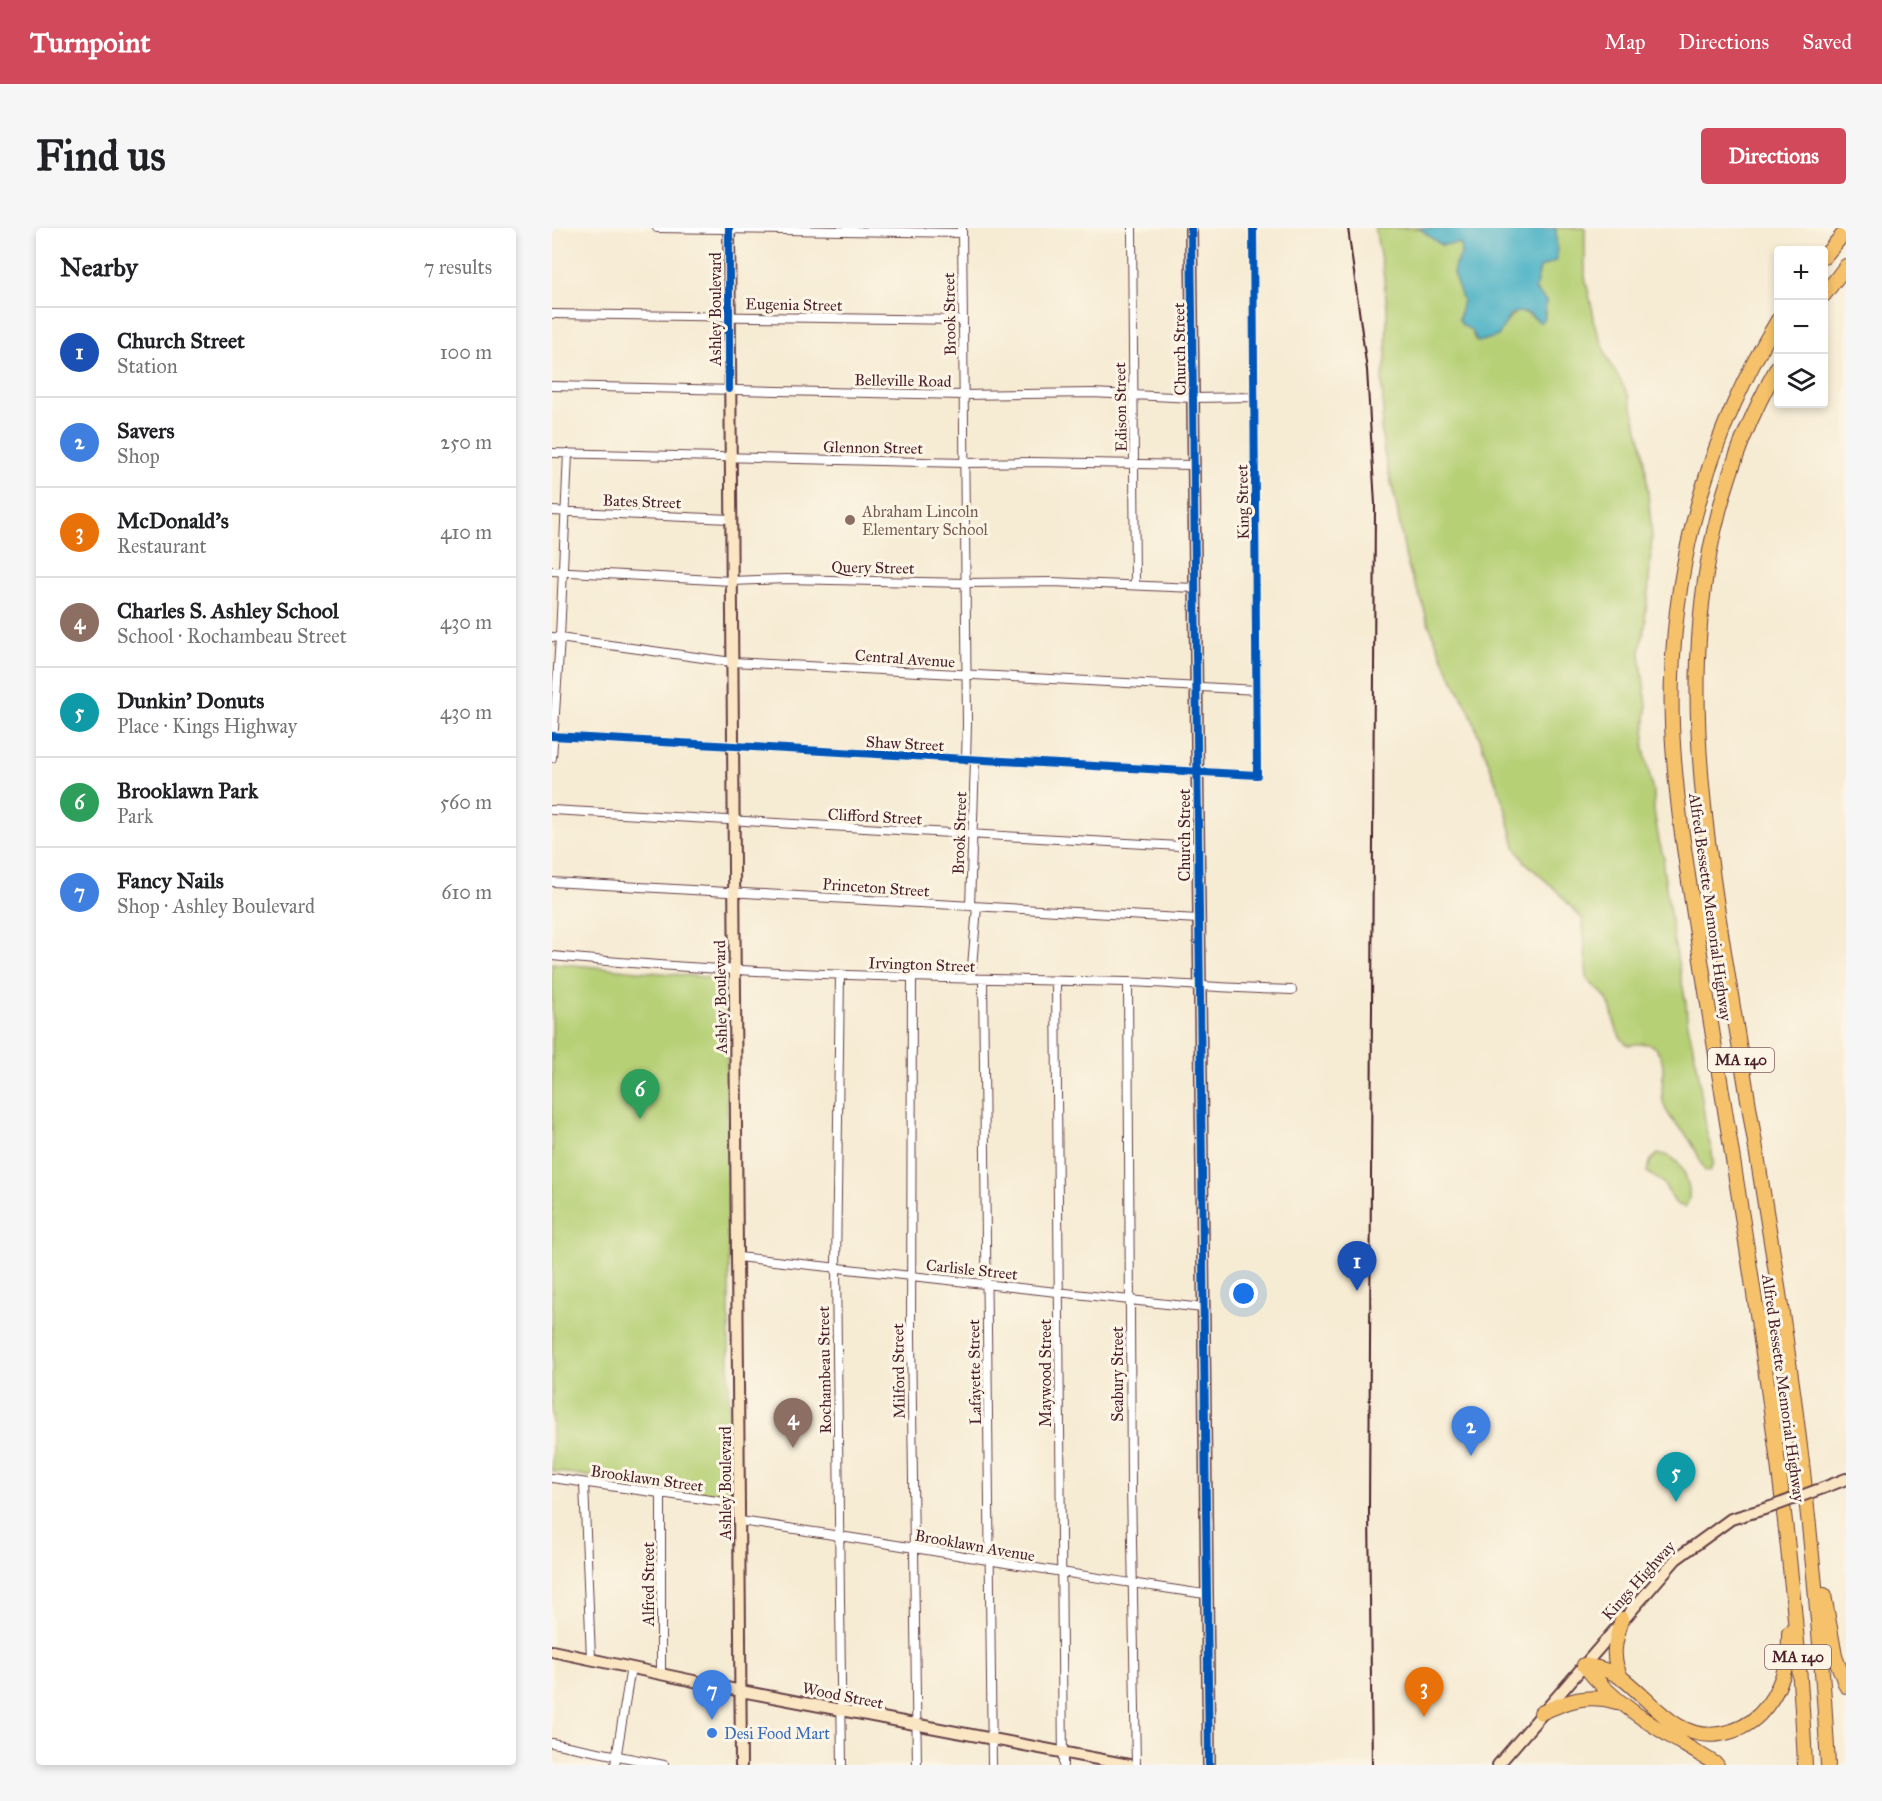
<!DOCTYPE html>
<meta charset="utf-8">
<style>
:root{--surface:#fff;--page:#f6f6f6;--text:#202124;--muted:#757577;--line:#e0e0e0;--accent:#d1495b}
body{margin:0;font-family:"IM FELL Great Primer",serif;background:var(--page);color:var(--text)}
.controls{position:absolute;right:18px;top:18px;display:grid;overflow:hidden;border-radius:6px;box-shadow:0 3px 9px #0003}
.controls button{width:54px;height:54px;display:grid;place-items:center;padding:0;border:0;border-bottom:2px solid var(--line);background:var(--surface);color:var(--text);font:30px sans-serif}
.you{position:absolute;left:692px;top:1066px;width:21px;height:21px;margin:-15px;border:4px solid #fff;border-radius:50%;background:#1a73e8;box-shadow:0 0 0 9px #1a73e833}
.badge{display:grid;place-items:center;width:39px;height:39px;border-radius:50%;background:var(--accent);color:#fff;font-size:20px;font-weight:700}
.pin{position:absolute;translate:-50% -50px;filter:drop-shadow(0 2px 3px #0008)}
.pin::after{content:'';position:absolute;top:32px;width:21px;height:18px;background:inherit;clip-path:polygon(0 0,100% 0,50% 100%)}
.list{margin:0;padding:0;list-style:none}
h2{display:flex;justify-content:space-between;align-items:center;height:78px;margin:0;padding:0 24px;font-size:26px}
h2 small{font-size:20px;font-weight:400;color:var(--muted)}
.list li{display:grid;grid-template-columns:39px 1fr auto;gap:18px;align-items:center;box-sizing:border-box;height:90px;padding:0 24px;border-top:2px solid var(--line)}
.list b{display:block;font-size:22px;white-space:nowrap}
.list p{margin:0;font-size:20px;white-space:nowrap;color:var(--muted)}
.list em{font-size:20px;font-style:normal;color:var(--muted)}
.icon{flex:none;width:33px;height:33px;fill:none;stroke:currentColor;stroke-width:2;stroke-linecap:round;stroke-linejoin:round}
.map{position:relative;flex:none;width:1294px;height:1537px;overflow:hidden;border-radius:6px}
header{display:flex;align-items:center;gap:36px;box-sizing:border-box;height:84px;padding:0 30px;background:var(--accent);color:#fff}
header strong{font-size:28px}
nav{display:flex;gap:33px;margin-inline-start:auto;font-size:21px}
.intro{display:flex;align-items:center;justify-content:space-between;box-sizing:border-box;height:144px;padding:0 36px}
h1{margin:0;font-size:42px}
.button{padding:15px 27px;border-radius:6px;background:var(--accent);color:#fff;font-size:21px;font-weight:700}
main{display:flex;gap:36px;padding:0 36px}
aside{flex:1;background:var(--surface);border-radius:6px;box-shadow:0 3px 9px #0003}
.map>svg:first-child{display:block}
.green{fill:#b6d076;stroke:#807850;stroke-width:1.5}
.water{fill:#47b0c5;stroke:#486878;stroke-width:1.5}
.lines{fill:none;stroke-linecap:round;stroke-linejoin:round}
.street-casing{stroke:#643e44;stroke-width:10}
.secondary-casing{stroke:#643e44;stroke-width:14}
.highway-casing{stroke:#643e44;stroke-width:16}
.street{stroke:#fff;stroke-width:8}
.secondary{stroke:#fbe6c4;stroke-width:10}
.highway{stroke:#f5c16b;stroke-width:14}
.rail{stroke:#4a1f2b;stroke-width:2}
.secondary-bridge-casing{stroke:#643e44;stroke-width:14;stroke-linecap:butt}
.secondary-bridge{stroke:#fbe6c4;stroke-width:10}
.cycleway-casing{stroke:#fcf5e5;stroke-width:11}
.cycleway{stroke:#0057b8;stroke-width:8}
.education-dot{fill:#8d6e63;stroke:#fcf5e5;stroke-width:2}
.shop-dot{fill:#3f7fe0;stroke:#fcf5e5;stroke-width:2}
.labels{text-anchor:middle;stroke-width:6;stroke-linejoin:round;paint-order:stroke}
.shield{fill:#fcf5e5;stroke:#7f5f63;stroke-width:1.5}
.shield-label{font-size:15px;font-weight:bold;fill:#4a1f2b}
.street-label{font-size:16px;fill:#4a1f2b;stroke:#fcf5e5}
.education-label{font-size:16px;fill:#785e54;stroke:#fcf5e5;text-anchor:start}
.shop-label{font-size:16px;fill:#366cbe;stroke:#fcf5e5;text-anchor:start}
</style>
<header>
<strong>Turnpoint</strong>
<nav><a>Map</a><a>Directions</a><a>Saved</a></nav>
</header>
<div class="intro"><h1>Find us</h1><a class="button">Directions</a></div>
<main>
<aside>
<h2>Nearby<small>7 results</small></h2>
<ul class="list">
<li><span class="badge" style="background:#1a4fb4">1</span><div><b>Church Street</b><p>Station</p></div><em>100 m</em></li>
<li><span class="badge" style="background:#3f7fe0">2</span><div><b>Savers</b><p>Shop</p></div><em>250 m</em></li>
<li><span class="badge" style="background:#e8710a">3</span><div><b>McDonald's</b><p>Restaurant</p></div><em>410 m</em></li>
<li><span class="badge" style="background:#8d6e63">4</span><div><b>Charles S. Ashley School</b><p>School · Rochambeau Street</p></div><em>430 m</em></li>
<li><span class="badge" style="background:#0f9aa8">5</span><div><b>Dunkin' Donuts</b><p>Place · Kings Highway</p></div><em>430 m</em></li>
<li><span class="badge" style="background:#2e9e5b">6</span><div><b>Brooklawn Park</b><p>Park</p></div><em>560 m</em></li>
<li><span class="badge" style="background:#3f7fe0">7</span><div><b>Fancy Nails</b><p>Shop · Ashley Boulevard</p></div><em>610 m</em></li>
</ul>
</aside>
<div class="map">
<svg width="1294" height="1537" viewBox="0 0 1294 1537">
<rect width="100%" height="100%" fill="#fcf5e5"/>
<filter id="ink" filterUnits="userSpaceOnUse"><feTurbulence type="fractalNoise" baseFrequency=".0167" numOctaves="2"/><feDisplacementMap in="SourceGraphic" scale="12" xChannelSelector="R" yChannelSelector="G"/><feConvolveMatrix kernelMatrix="1 2 1 2 8 2 1 2 1" color-interpolation-filters="sRGB"/></filter>
<filter id="wash" filterUnits="userSpaceOnUse"><feTurbulence type="fractalNoise" baseFrequency=".008" numOctaves="4" result="noise"/><feDisplacementMap in="SourceGraphic" scale="24" xChannelSelector="R" yChannelSelector="G"/><feGaussianBlur stdDeviation="1.35" result="paint"/><feColorMatrix in="noise" values="0 0 0 0 0 0 0 0 0 0 0 0 0 0 0 0 0 1.4 0 .05"/><feComposite in="paint" operator="in"/></filter>
<g filter="url(#wash)">
<rect width="100%" height="100%" fill="#f6ebd3"/>
<path class="green" d="M823 0H867L889 17 908 15 909 27 903 37 911 73 907 91 910 97 919 102 923 112C930 109 946 106 950 100 965 81 965 78 988 94L993 90 994 73 983 62 988 40 1003 16 1004 0H1033V49L1041 84V92L1057 133 1077 168 1092 223 1100 308 1096 369 1093 388 1094 393 1088 425 1095 478 1092 521 1102 568V583L1107 613 1112 631 1111 638 1122 713 1134 775 1135 792 1145 836 1155 906 1160 923 1161 936 1157 944 1153 943C1148 934 1145 923 1139 914 1131 900 1117 893 1112 877 1106 860 1117 839 1106 823 1097 812 1088 816 1076 817 1061 806 1063 788 1056 773 1051 763 1041 759 1035 751L1031 692 1004 662 973 634 963 619 954 582 936 533 917 482 896 442 875 392 871 376 860 350 854 331 844 275 832 224 829 200 831 185 830 151 834 132 835 80 831 43Z
M0 735 174 751 177 1030V1268L0 1243Z
M1106 926C1111 927 1116 927 1120 930 1133 938 1143 966 1133 979L1124 976 1111 955 1095 944 1099 932Z"/>
<path class="water" d="M867 0H1004L1005 32 988 40 983 62 994 73 992 92 988 94 976 85 964 84 958 87 946 108 926 114 919 102 910 97 907 91 911 73 901 45 903 37 909 27V17L906 15 889 17Z"/>
</g>
<g filter="url(#ink)">
<g class="lines">
<g class="street-casing">
<path id="street" d="M105 0 410 5
M410 0 415 496 414 532
M580 0 583 357
M0 86 411 92
M0 158 411 167 540 165 641 170 702 169
M0 225 412 235 482 234 641 237
M0 283 178 291
M0 343 179 353 234 351 414 355 500 354 643 360
M0 409 180 434 705 462
M0 508 705 547 701 0
M0 530 8 410 16 225
M0 582 645 619
M0 654 646 691
M418 678 423 533
M0 728C192 747 384 750 576 754 631 756 685 761 740 762
M288 747 284 1040 290 1537
M360 748 359 1108 365 1537
M419 751 425 679
M431 751 440 1537
M504 753 511 1537
M576 754 579 1257 584 1537
M186 1029 651 1080
M0 1250 187 1276
M32 1255 39 1430
M109 1266V1445
M188 1293C343 1315 498 1344 653 1366
M0 1515 112 1537
M63 1537 79 1439"/>
</g>
<g class="secondary-casing">
<path id="secondary" d="M177 0 189 1537
M639 0 657 1537
M1271 1260 1294 1251
M0 1423 189 1463 577 1537
M946 1537 1124 1331 1179 1291 1219 1279"/>
</g>
<g class="highway-casing">
<path id="highway" d="M1272 29 1294 3
M1272 67 1294 38
M1226 92C1160 200 1124 322 1120 449 1118 499 1123 549 1129 599 1173 911 1239 1221 1253 1537
M1226 138C1116 334 1140 525 1174 736 1190 833 1205 929 1221 1026 1248 1195 1267 1366 1276 1537
M1272 1367 1283 1428 1294 1458
M1070 1391C1063 1413 1058 1430 1070 1451
M1032 1437C1046 1440 1059 1442 1071 1451 1100 1473 1125 1513 1167 1506 1183 1504 1197 1497 1208 1486 1228 1465 1238 1434 1237 1405
M1032 1437C1066 1482 1118 1507 1165 1537
M989 1485C1015 1473 1036 1465 1065 1474"/>
</g>
<use href="#street" class="street"/>
<use href="#secondary" class="secondary"/>
<use href="#highway" class="highway"/>
<path class="rail" d="M796 0 815 142 823 276 817 1283 820 1537"/>
<g class="secondary-bridge-casing">
<path id="secondary-bridge" d="M1219 1279 1271 1260"/>
</g>
<use href="#secondary-bridge" class="secondary-bridge"/>
<g class="cycleway-casing">
<path id="cycleway" d="M177 0V161
M639 0 657 1537
M0 508 705 547 701 0"/>
</g>
<use href="#cycleway" class="cycleway"/>
</g>
</g>
<circle class="education-dot" cx="298" cy="292" r="6"/>
<circle class="shop-dot" cx="160" cy="1505" r="6"/>
<g class="labels">
<g class="shield">
<rect x="1156" y="820" width="66" height="24" rx="4.5"/>
<rect x="1213" y="1417" width="66" height="24" rx="4.5"/>
</g>
<g class="shield-label">
<text x="1189" y="837">MA 140</text>
<text x="1246" y="1434">MA 140</text>
</g>
<g class="street-label">
<text transform="translate(242 76) rotate(1)" y="6">Eugenia Street</text>
<text transform="translate(163 81) rotate(-90)" y="6">Ashley Boulevard</text>
<text transform="translate(397 86) rotate(-91)" y="6">Brook Street</text>
<text transform="translate(627 121) rotate(-91)" y="6">Church Street</text>
<text transform="translate(351 152) rotate(1)" y="6">Belleville Road</text>
<text transform="translate(568 179) rotate(-91)" y="6">Edison Street</text>
<text transform="translate(321 219) rotate(1)" y="6">Glennon Street</text>
<text transform="translate(90 273) rotate(2)" y="6">Bates Street</text>
<text transform="translate(690 274) rotate(-91)" y="6">King Street</text>
<text transform="translate(321 339) rotate(1)" y="6">Query Street</text>
<text transform="translate(353 430) rotate(4)" y="6">Central Avenue</text>
<text transform="translate(353 515) rotate(3)" y="6">Shaw Street</text>
<text transform="translate(323 588) rotate(3)" y="6">Clifford Street</text>
<text transform="translate(407 605) rotate(-88)" y="6">Brook Street</text>
<text transform="translate(632 607) rotate(-90)" y="6">Church Street</text>
<text transform="translate(324 659) rotate(4)" y="6">Princeton Street</text>
<text transform="translate(1159 679) rotate(82)" y="6">Alfred Bessette Memorial Highway</text>
<text transform="translate(370 736) rotate(2)" y="6">Irvington Street</text>
<text transform="translate(168 769) rotate(-91)" y="6">Ashley Boulevard</text>
<text transform="translate(420 1041) rotate(6)" y="6">Carlisle Street</text>
<text transform="translate(272 1142) rotate(-91)" y="6">Rochambeau Street</text>
<text transform="translate(346 1143) rotate(-91)" y="6">Milford Street</text>
<text transform="translate(422 1144) rotate(-91)" y="6">Lafayette Street</text>
<text transform="translate(493 1145) rotate(-90)" y="6">Maywood Street</text>
<text transform="translate(565 1146) rotate(-90)" y="6">Seabury Street</text>
<text transform="translate(1232 1160) rotate(82)" y="6">Alfred Bessette Memorial Highway</text>
<text transform="translate(95 1250) rotate(8)" y="6">Brooklawn Street</text>
<text transform="translate(173 1255) rotate(-90)" y="6">Ashley Boulevard</text>
<text transform="translate(423 1317) rotate(10)" y="6">Brooklawn Avenue</text>
<text transform="translate(1086 1352) rotate(-48)" y="6">Kings Highway</text>
<text transform="translate(96 1356) rotate(-90)" y="6">Alfred Street</text>
<text transform="translate(291 1467) rotate(11)" y="6">Wood Street</text>
</g>
<g class="education-label">
<text x="310" y="289">Abraham Lincoln<tspan x="310" dy="18">Elementary School</tspan></text>
</g>
<g class="shop-label">
<text x="172" y="1511">Desi Food Mart</text>
</g>
</g>
</svg>
<div class="controls">
<button>+</button>
<button>−</button>
<button><svg class="icon" aria-label="layers" viewBox="0 0 24 24"><path d="M12 4l9 5-9 5-9-5zM3 14l9 5 9-5"/></svg></button>
</div>
<div class="you"></div>
<div class="pin badge" style="left:805px;top:1063px;background:#1a4fb4">1</div>
<div class="pin badge" style="left:919px;top:1228px;background:#3f7fe0">2</div>
<div class="pin badge" style="left:872px;top:1489px;background:#e8710a">3</div>
<div class="pin badge" style="left:241px;top:1220px;background:#8d6e63">4</div>
<div class="pin badge" style="left:1124px;top:1274px;background:#0f9aa8">5</div>
<div class="pin badge" style="left:88px;top:891px;background:#2e9e5b">6</div>
<div class="pin badge" style="left:160px;top:1492px;background:#3f7fe0">7</div>
</div>
</main>
